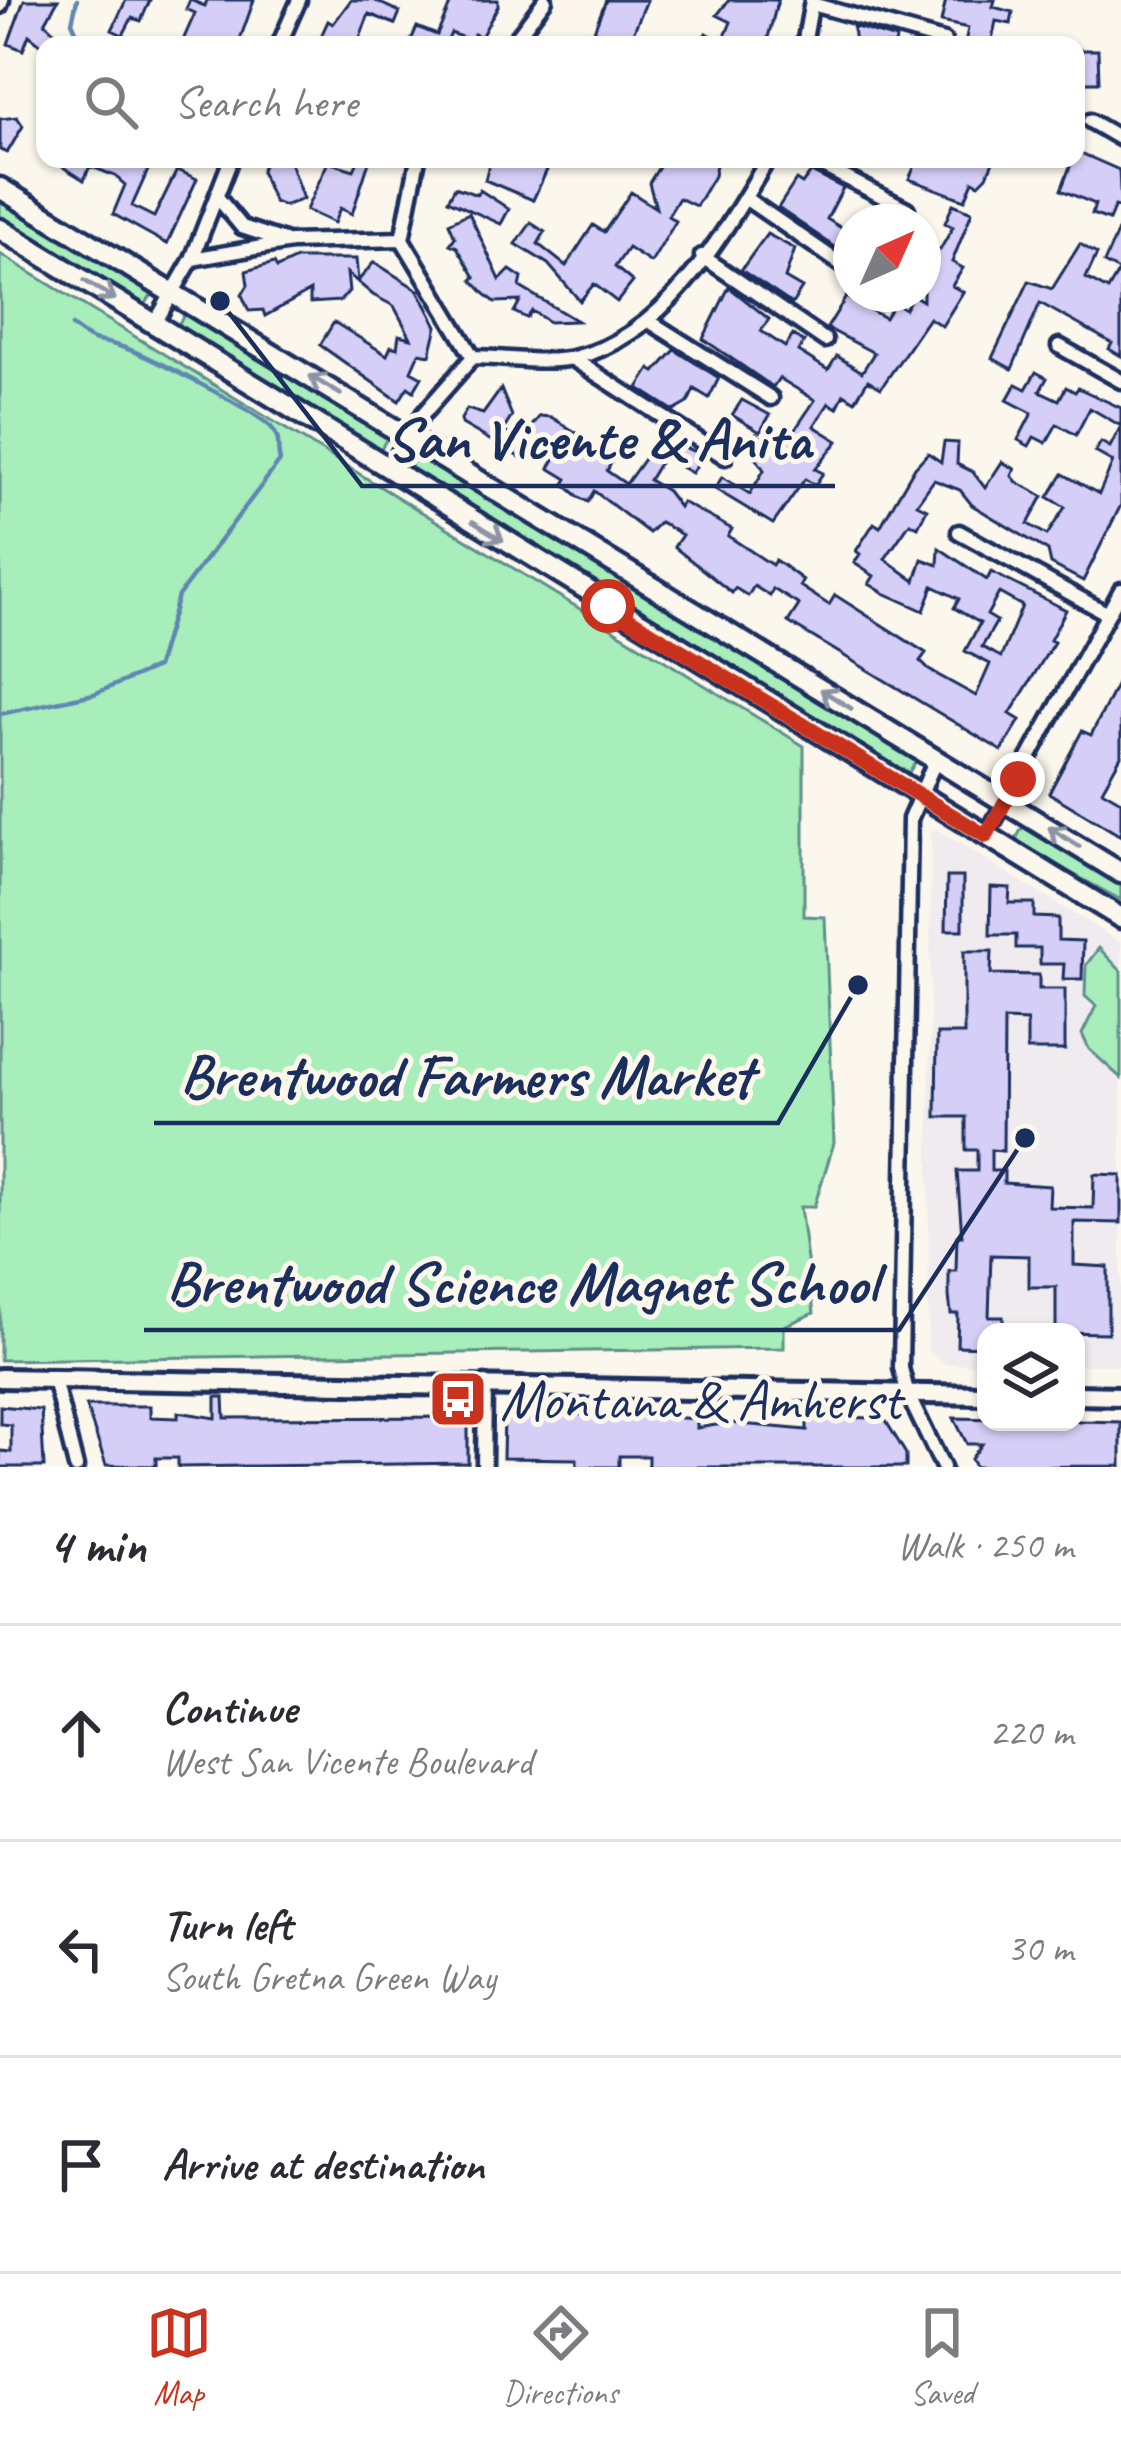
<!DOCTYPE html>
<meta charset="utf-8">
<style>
:root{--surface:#fff;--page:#f2f2f3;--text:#2b2b33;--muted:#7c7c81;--line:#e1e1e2;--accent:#c8321e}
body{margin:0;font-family:Caveat,sans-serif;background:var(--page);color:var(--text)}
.controls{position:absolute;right:36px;bottom:36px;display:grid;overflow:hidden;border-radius:24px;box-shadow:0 3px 9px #0004}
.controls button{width:108px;height:108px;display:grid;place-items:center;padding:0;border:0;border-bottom:3px solid var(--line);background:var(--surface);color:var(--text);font:60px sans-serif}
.compass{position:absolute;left:833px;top:204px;width:108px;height:108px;border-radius:50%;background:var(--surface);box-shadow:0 3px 9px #0004;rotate:45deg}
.stop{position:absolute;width:36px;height:36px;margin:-27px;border:9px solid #c8321e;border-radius:50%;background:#fff}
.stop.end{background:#c8321e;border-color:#fff;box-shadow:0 3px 12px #0008}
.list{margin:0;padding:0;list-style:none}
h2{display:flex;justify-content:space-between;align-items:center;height:156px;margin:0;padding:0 48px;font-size:51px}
h2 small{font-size:39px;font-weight:400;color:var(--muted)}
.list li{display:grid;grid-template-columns:78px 1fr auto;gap:36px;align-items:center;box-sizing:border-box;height:216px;padding:0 48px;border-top:3px solid var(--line)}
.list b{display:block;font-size:45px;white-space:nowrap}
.list p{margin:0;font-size:39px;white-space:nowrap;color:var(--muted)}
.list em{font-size:39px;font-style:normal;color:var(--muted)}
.icon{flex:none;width:66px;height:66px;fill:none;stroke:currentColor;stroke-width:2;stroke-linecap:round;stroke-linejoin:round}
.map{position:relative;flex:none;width:1121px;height:1467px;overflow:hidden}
.search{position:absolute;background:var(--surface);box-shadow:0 3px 9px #0004;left:36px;right:36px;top:36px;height:132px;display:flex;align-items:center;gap:30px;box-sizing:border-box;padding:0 42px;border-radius:24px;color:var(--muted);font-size:45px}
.sheet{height:804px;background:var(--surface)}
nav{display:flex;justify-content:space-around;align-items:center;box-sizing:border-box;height:168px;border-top:3px solid var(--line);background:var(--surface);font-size:33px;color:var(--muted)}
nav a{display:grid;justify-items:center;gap:6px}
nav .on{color:var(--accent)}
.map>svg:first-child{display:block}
.built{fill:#f0ebef}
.green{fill:#a7eebb;stroke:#618e8c;stroke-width:3}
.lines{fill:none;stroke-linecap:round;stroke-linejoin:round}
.stream{stroke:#5f87b2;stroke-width:4.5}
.building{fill:#d5cef7;stroke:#1b2f5e;stroke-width:3;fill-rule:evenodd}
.minor-casing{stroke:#1b2f5e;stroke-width:21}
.tertiary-casing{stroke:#1b2f5e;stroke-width:26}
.secondary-casing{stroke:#1b2f5e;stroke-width:27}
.minor{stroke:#fbf7ec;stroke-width:12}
.tertiary{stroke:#fbf7ec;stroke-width:16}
.secondary{stroke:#fbf7ec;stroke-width:18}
.oneway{stroke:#8b93a5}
.route{stroke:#c8321e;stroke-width:15}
.labels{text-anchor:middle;stroke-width:10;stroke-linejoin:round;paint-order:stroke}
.poi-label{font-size:57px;fill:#1b2f5e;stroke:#fbf7ec;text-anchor:start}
.leader{fill:none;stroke:#1b2f5e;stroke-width:4.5}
.callout-dot{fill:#1b2f5e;stroke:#fbf7ec;stroke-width:4.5}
.callout-label{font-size:60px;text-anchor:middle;font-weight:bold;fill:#1b2f5e;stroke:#fbf7ec;stroke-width:10;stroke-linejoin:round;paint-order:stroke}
</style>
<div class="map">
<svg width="1121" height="1467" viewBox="0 0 1121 1467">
<rect width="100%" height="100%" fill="#fbf7ec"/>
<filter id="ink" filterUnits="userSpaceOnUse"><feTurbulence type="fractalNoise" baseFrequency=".00833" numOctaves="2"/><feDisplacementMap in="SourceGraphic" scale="24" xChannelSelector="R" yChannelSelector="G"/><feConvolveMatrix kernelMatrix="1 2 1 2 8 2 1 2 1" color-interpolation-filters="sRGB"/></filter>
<g filter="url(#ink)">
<path class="built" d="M936 829 1121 943V1365H1076V1332H986V1364H946L928 1352 931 833Z"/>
<path class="green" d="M0 195 155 290 143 308 0 220Z
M0 254 804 746V916L825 917 834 1143 814 1207H800L814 1313 784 1326V1348L0 1360Z
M188 309 390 434 378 453 176 328Z
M419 451 918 758 906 777 408 470Z
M1025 823 1121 882V900L1014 842Z
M1099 948 1121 971V1078L1089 1049 1082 1034 1096 1006 1085 996 1086 965Z"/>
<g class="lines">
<path class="stream" d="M71 45 79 38 72 22 77 0
M0 714 94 694 157 667 178 596 280 461C276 448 282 439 271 427 254 410 147 355 122 347 96 338 98 347 72 326"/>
</g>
<path class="building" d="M24 0H58L45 23 56 33 44 47 29 35 23 50 8 44Z
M126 0H150L141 21 132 18 123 35 112 30Z
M190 0 205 6 207 0H254L238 45H181L195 13 186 9Z
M351 0H373L400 12 395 24 369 14 357 45H317L328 21 333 24Z
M452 0H498V6L481 37 474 34 471 41 451 33 448 40 460 45H409L417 27 437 35Z
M606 0H647L628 45H581L587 31 593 33Z
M729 0H778L766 45H700L706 33 723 41 731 22 717 15Z
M946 0H995L993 7 1013 12 1011 24 996 21 991 45 965 43 968 28 941 22Z
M853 26 896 39 895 45H855Z
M1080 50H1098L1099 82H1076Z
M17 117 23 126 7 153 0 150V119Z
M1076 151 1119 170 1121 208 1115 206 1109 220 1092 214 1095 204 1061 190Z
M50 159H153L132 206 154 217 177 170 197 179 167 244 113 214 125 185 115 176 90 166 84 180Z
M266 159H289L303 199 284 206 274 202 261 171Z
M359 159H370L352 214 340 208 334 223 306 210 328 162 354 170Z
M552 159 533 200 485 180 490 160Z
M664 159H717L714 176 696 206 679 198 668 216 676 221 651 263 628 248 615 267 633 282 617 302 594 284 580 301 548 264 516 244 531 223 545 232 538 244 566 266 593 225 604 232 631 192 656 208 649 183Z
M918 159H994L987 176 979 184 973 181 965 200 909 179Z
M811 172 843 188 827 219 851 234V258L778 208 796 180 802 184Z
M455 187 477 195 480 190 509 209 501 224 448 200Z
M953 204 972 212 952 262 963 268 952 286 963 292 942 326 929 318 881 388 868 380 855 401 844 394 837 408 829 403 814 426 838 441 815 469 823 473 815 485 805 479 773 524 715 489 722 477 750 494 764 470 754 455 758 449 749 444 756 434 782 449 815 400 779 378 773 387 703 339 729 287 769 319 761 331 785 347 793 335 804 342 798 351 828 370 837 356 862 372 874 353 827 328 846 297 885 318 894 303 905 309 913 295 923 301V240L940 250 953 227 945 223Z
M469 213 500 280 510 270 522 278 520 287 577 321 549 322 532 311 527 318 514 312 520 301 495 302 485 294 472 280 475 277 457 247 450 244 455 237 449 223Z
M1121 224V356L1109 349 1112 343 1040 303 1012 369 992 358 1029 281 1052 289 1080 244 1097 254 1086 278 1108 290 1119 271 1104 263Z
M767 234 795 249 785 278 802 288 792 304 741 270Z
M296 259H356L358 281 374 262 418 290 437 326 430 355 419 353 411 371 422 377 414 391 408 387 399 401 320 345 334 322 387 355 391 346 397 348 399 335 411 338 394 306 373 295 347 273 349 291 340 301 310 303V291L265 316 263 310 249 311 242 295 248 285 246 271 274 263 277 268Z
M675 350 719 378 709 398 694 389 688 403 674 411 638 388 650 369 655 372Z
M1036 372 1047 378 1040 391 1059 400 1066 387 1075 392 1078 388 1121 408V505L1083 581 1051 564 1048 551 972 505 960 490 934 480 917 504 927 509 918 527 910 523 885 559 915 581 922 559 938 565 939 548 987 580 991 572 1066 610 1050 640 1054 642 1010 714 1020 720 1002 751 788 622 799 605 773 589 770 596 754 586 748 596 735 588 732 593 674 547 682 535 660 522 649 533 594 491 588 502 579 497 564 484 567 479 549 468 557 454 537 441 525 460 462 424 461 419 467 409 483 414 501 389 512 416 501 434 527 432 540 416 551 417 577 433 582 442 575 453 600 449 612 461 607 471 626 484 651 449 657 426 673 436 669 441 703 455 692 473 663 457 649 480 667 491 679 507 682 502 732 529 728 536 772 565 775 560 784 566 803 580 800 586 829 605 835 595 926 653 920 661 929 670 976 696 990 664 965 651 980 623 954 608 959 599 933 586 924 611 884 593 869 584 874 576 854 563 860 554 856 551 874 523 880 527 915 467 928 453 941 462 944 442 958 443 957 464 973 472 985 488 1002 462 1015 469 1012 476 1017 482 1043 496 1028 524 1047 535 1065 507 1048 497 1063 474 1099 494 1113 462 1095 452 1101 442 1110 447 1121 426 1090 408 1076 435 1057 424 1046 443 1034 437 1029 446 1018 440 1032 413 1007 400 1016 384 1026 389ZM999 593 1022 606 1001 657 982 647 997 621 987 615Z
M742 400 770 415 760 432 732 415Z
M1121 676V756L1102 790 1121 801V836L1049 793 1082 731 1091 735Z
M947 877H963V930H946Z
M991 887 1010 888 1009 903H1034V917L1058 918V940L1083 941 1082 979H1063L1064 964H1040V948H1016V935H990Z
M964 951H992L991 974 1039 975V989H1065V1050H1027V1021L1004 1020 1003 1151 991 1150V1171H1004V1183L1050 1186 1049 1207 1093 1208 1094 1174 1121 1175V1223L1074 1222V1265L1108 1267V1333L1056 1332V1287H1029V1256L991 1255 989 1317H1003V1332H986V1347L957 1346 958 1314H951L949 1296V1271H956L957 1236H962L957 1171H977V1150H966V1117H936L937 1034H964Z
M216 1397H224L225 1418 468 1417V1463L178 1467V1458H156V1466L106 1465 86 1406H150V1417L178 1418V1412L216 1418Z
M0 1406 41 1410 44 1467H0V1451L11 1452V1425L0 1424Z
M625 1414 697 1419V1428L729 1423 807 1430V1417L884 1418 906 1454V1467H648V1456H619V1467H577V1459L503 1458 504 1415Z
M954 1418 1121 1422V1466L975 1467 971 1459 982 1444H967Z"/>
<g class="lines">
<g class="minor-casing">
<path id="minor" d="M812 4 944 41
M0 6 2 0
M279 45 299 0
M511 45 545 0
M804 45 812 1
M1090 121 1121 139
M418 159 402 239 473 357
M809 159 907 209
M218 198 242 227 284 241
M745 198 851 271
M702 256 825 340
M192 259 291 242 402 239
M649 321 771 398
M155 323 192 259 231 159
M1059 346 1121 381
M573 359 725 457
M389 468 423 414 473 357C505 357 546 365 577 357 666 336 724 233 768 159
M959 532 1108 614
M936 759 910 819 901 1368 908 1395 943 1467
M986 836 1121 590
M54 1379 76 1467
M484 1467 485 1383"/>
</g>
<g class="tertiary-casing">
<path id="tertiary" d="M0 1378 986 1395
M1076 1395 1121 1396"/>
</g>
<g class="secondary-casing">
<path id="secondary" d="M0 188 1121 873
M0 229 1121 918"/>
</g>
<use href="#minor" class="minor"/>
<use href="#tertiary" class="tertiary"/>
<use href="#secondary" class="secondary"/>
</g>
<defs><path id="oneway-shaft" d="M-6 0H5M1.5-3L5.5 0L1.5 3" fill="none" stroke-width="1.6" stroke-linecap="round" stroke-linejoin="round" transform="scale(3)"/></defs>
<g class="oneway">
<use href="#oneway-shaft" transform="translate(100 290) rotate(31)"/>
<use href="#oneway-shaft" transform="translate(325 385) rotate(-149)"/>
<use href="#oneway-shaft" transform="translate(488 531) rotate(32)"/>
<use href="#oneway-shaft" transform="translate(836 699) rotate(-148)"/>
<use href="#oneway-shaft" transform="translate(1064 837) rotate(-148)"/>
</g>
</g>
<g class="lines" filter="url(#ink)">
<path class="route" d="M608 606 986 836 1018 779"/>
</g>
<defs>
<g id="bus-square" transform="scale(3)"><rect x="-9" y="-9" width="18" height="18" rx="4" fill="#c8321e" stroke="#fbf7ec"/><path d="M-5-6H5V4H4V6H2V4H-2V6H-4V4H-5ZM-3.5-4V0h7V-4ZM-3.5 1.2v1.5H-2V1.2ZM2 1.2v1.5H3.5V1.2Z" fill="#fff"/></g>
</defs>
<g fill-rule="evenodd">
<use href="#bus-square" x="458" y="1399"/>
</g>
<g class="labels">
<g class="poi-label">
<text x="500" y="1419">Montana &amp; Amherst</text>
</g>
</g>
<path class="leader" d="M220 301L362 486H835M858 985L778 1123H154M1025 1138L899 1330H144"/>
<g class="callout-dot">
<circle cx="220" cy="301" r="12"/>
<circle cx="858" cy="985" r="12"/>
<circle cx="1025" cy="1138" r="12"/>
</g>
<g class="callout-label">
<text x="598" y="459">San Vicente &amp; Anita</text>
<text x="466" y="1096">Brentwood Farmers Market</text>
<text x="522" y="1303">Brentwood Science Magnet School</text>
</g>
</svg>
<div class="controls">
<button><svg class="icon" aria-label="layers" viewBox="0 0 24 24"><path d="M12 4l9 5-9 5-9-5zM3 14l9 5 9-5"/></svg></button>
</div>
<svg class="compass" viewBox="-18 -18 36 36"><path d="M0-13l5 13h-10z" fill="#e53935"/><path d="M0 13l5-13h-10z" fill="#7c7c81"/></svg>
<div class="stop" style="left:608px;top:606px"></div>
<div class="stop end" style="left:1018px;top:779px"></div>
<div class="search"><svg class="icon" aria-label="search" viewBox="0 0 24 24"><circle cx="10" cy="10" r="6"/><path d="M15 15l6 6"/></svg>Search here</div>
</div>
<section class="sheet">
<h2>4 min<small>Walk · 250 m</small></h2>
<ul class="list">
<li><svg class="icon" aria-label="ahead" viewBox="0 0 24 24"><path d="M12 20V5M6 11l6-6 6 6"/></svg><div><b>Continue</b><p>West San Vicente Boulevard</p></div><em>220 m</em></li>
<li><svg class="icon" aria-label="left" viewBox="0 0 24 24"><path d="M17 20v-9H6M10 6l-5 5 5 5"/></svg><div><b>Turn left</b><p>South Gretna Green Way</p></div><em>30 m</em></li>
<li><svg class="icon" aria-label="arrive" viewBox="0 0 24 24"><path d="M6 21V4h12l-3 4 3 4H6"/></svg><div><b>Arrive at destination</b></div></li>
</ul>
</section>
<nav>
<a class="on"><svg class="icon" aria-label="map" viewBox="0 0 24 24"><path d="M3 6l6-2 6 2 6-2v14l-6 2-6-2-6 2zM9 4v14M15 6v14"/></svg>Map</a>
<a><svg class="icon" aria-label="directions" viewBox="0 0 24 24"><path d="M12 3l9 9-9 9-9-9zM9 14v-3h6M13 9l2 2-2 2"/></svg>Directions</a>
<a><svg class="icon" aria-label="saved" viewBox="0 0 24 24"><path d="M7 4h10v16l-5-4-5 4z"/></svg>Saved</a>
</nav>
